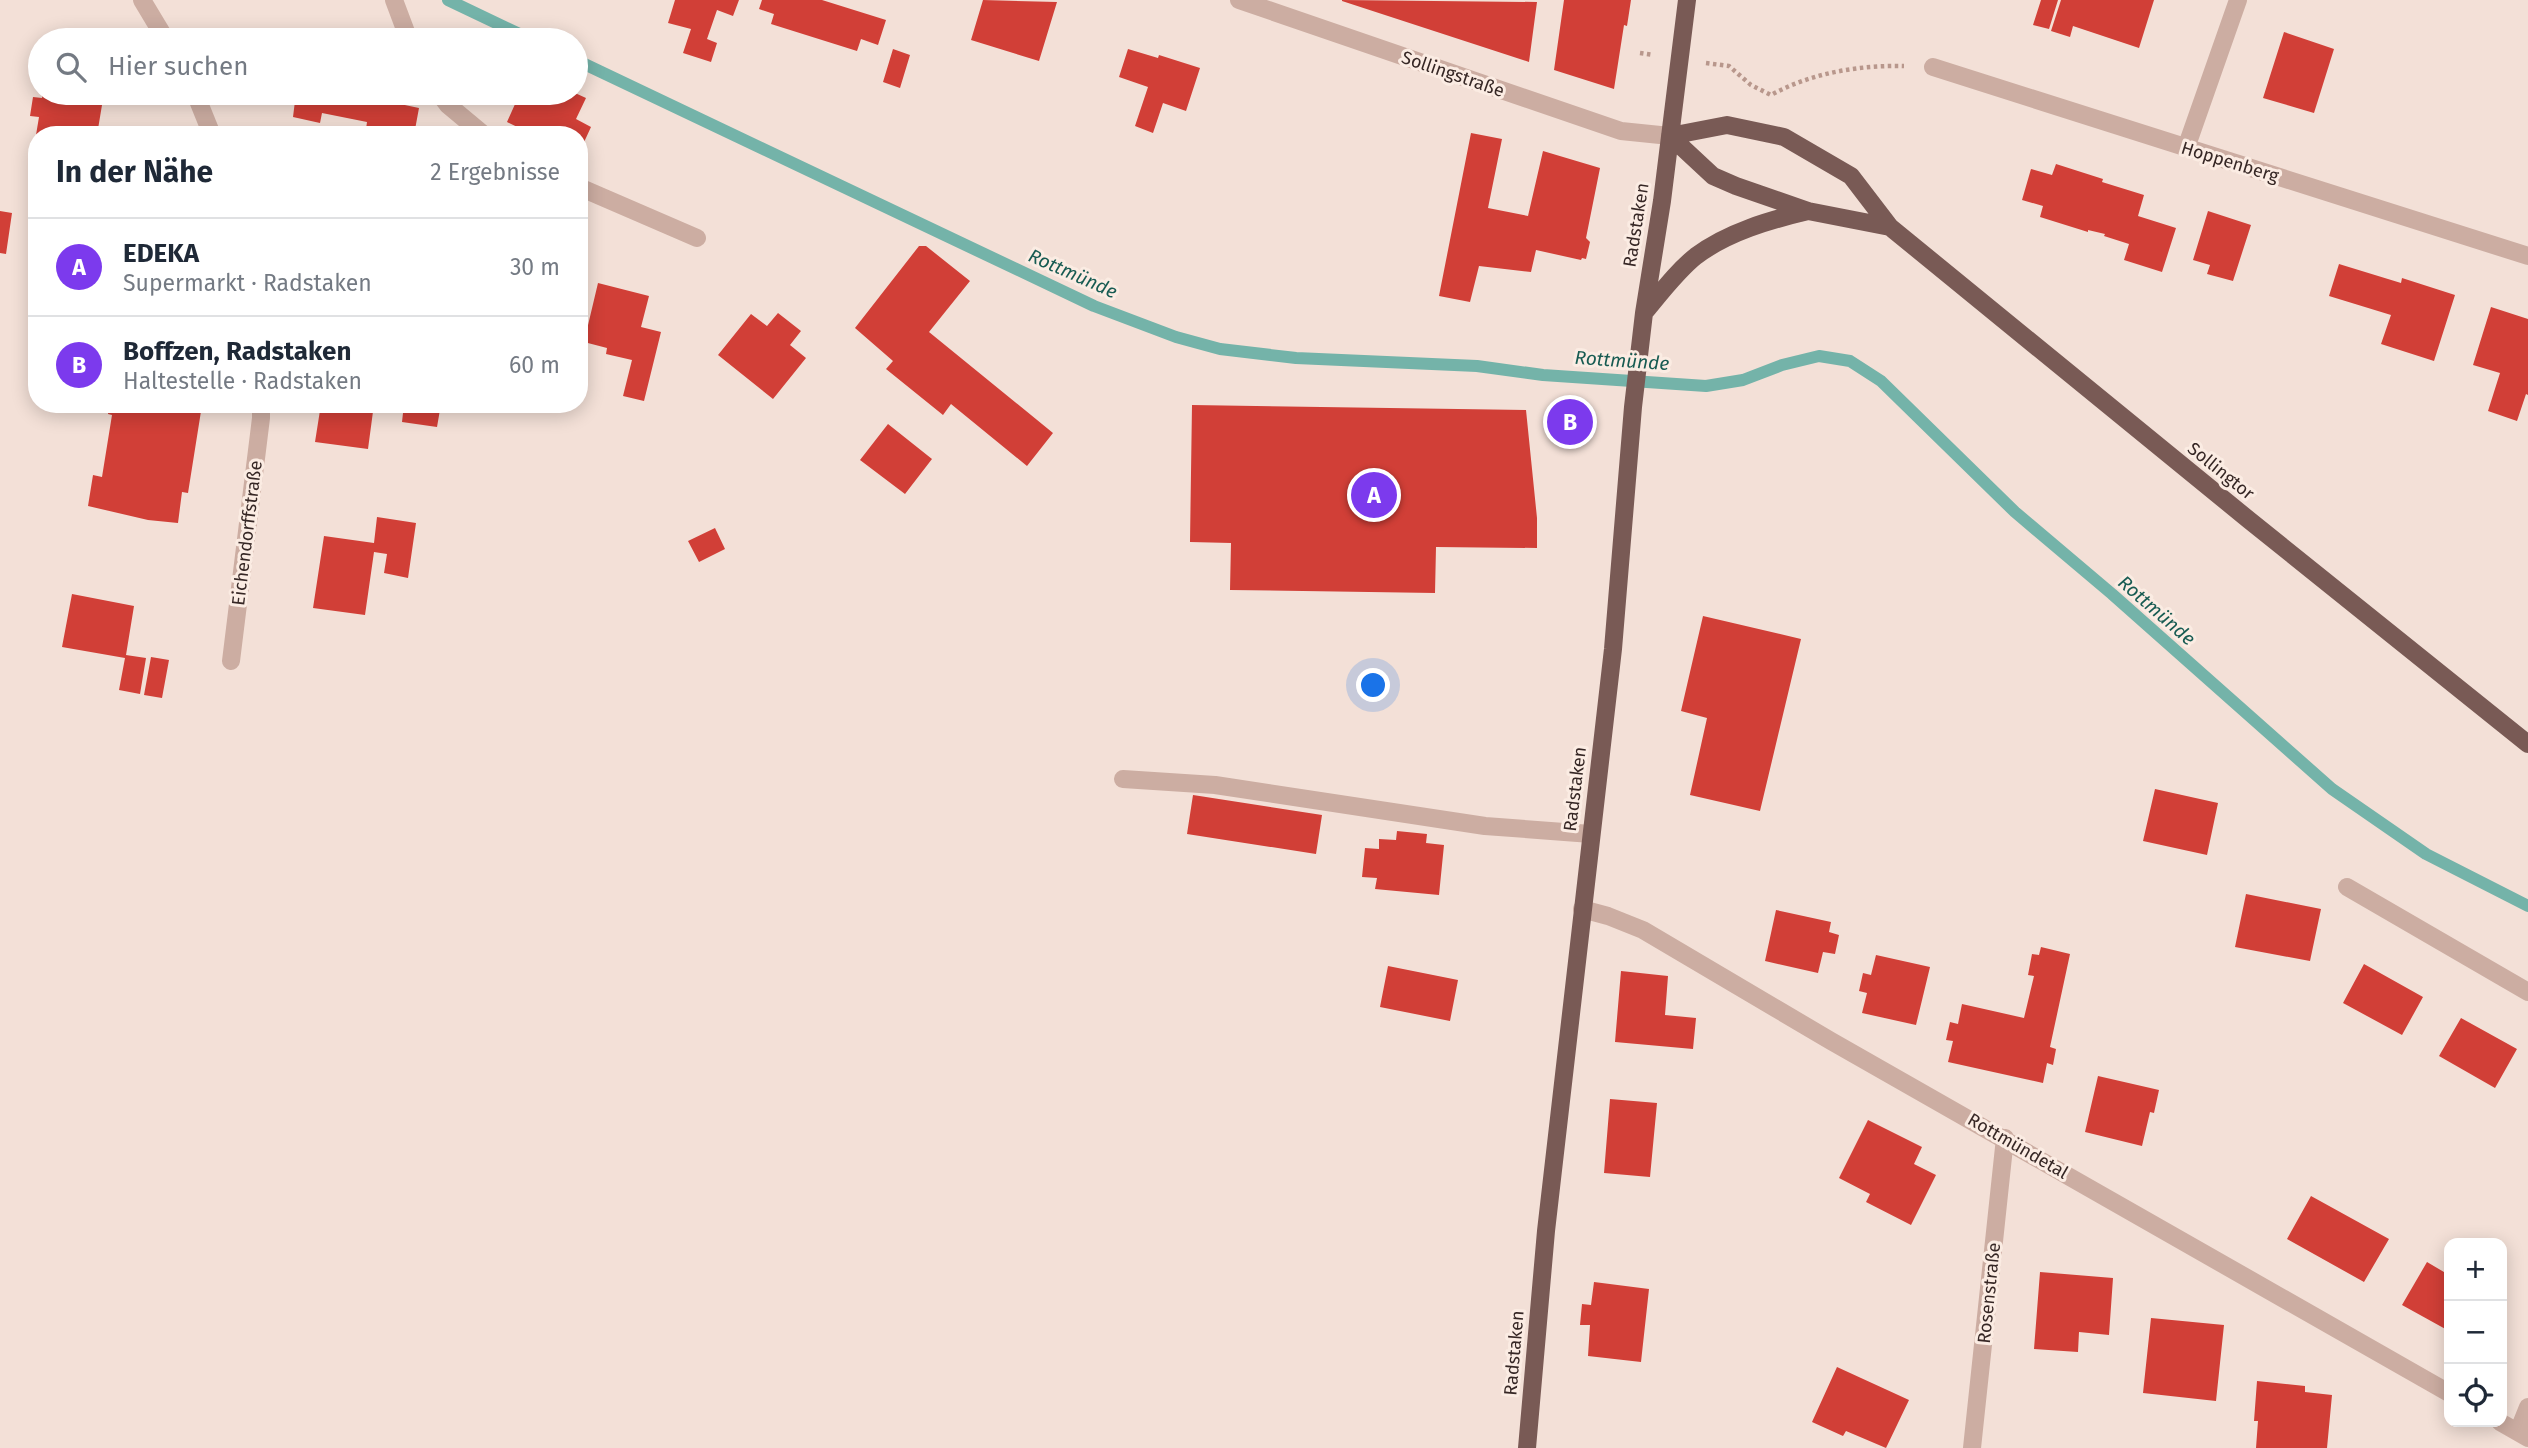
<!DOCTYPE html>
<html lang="de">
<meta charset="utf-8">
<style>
:root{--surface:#fff;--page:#f6f6f7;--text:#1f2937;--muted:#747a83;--line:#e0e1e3;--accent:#7c3aed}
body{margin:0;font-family:"Fira Sans",sans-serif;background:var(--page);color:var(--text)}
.controls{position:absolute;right:21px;bottom:21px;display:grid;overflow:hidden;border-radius:14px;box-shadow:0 4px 18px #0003}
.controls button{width:63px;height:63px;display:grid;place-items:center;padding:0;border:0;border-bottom:2px solid var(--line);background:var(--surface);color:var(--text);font:35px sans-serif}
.you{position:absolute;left:1374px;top:686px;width:24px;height:24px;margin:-18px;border:5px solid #fff;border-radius:50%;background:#1a73e8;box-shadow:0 0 0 10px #1a73e833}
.badge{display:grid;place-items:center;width:46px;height:46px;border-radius:50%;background:var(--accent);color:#fff;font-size:23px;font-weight:700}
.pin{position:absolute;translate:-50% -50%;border:4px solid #fff;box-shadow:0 2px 7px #0006}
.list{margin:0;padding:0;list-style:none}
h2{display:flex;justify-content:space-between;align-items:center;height:91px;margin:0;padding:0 28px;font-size:30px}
h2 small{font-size:23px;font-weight:400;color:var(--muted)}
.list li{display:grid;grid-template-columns:46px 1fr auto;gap:21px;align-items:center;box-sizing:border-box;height:98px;padding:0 28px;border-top:2px solid var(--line)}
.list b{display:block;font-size:26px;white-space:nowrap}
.list p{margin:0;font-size:23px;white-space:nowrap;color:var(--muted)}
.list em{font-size:23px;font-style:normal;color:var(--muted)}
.icon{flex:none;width:38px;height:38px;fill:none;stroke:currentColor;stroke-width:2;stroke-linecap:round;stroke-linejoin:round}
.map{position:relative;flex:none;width:2528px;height:1448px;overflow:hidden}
.search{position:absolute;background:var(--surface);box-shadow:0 4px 18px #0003;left:28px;top:28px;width:560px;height:77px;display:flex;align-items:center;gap:18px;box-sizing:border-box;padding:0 24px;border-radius:38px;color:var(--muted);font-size:26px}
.panel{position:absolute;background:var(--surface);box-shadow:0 4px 18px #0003;left:28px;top:126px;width:560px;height:287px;border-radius:28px}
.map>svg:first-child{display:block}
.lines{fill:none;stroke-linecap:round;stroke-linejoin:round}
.stream{stroke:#74b3a9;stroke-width:12}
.building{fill:#d13f37}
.path{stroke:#b8978c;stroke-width:4.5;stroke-dasharray:3.5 3.5;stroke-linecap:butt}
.minor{stroke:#ccada2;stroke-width:18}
.major{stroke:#795a55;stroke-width:18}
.labels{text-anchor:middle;stroke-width:6;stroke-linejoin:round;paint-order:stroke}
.street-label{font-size:18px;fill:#362725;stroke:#fbece3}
.water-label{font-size:19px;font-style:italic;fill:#175b52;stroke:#fbece3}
</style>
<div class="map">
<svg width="2528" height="1448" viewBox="0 0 2528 1448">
<rect width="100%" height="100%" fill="#f3e0d7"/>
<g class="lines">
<path class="stream" d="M448 0 532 40
M576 60 1094 306 1176 337 1220 349 1296 358 1477 366 1543 375 1706 386 1743 380 1782 365 1819 356 1850 361 1881 381 2015 512 2112 594 2332 789 2426 854 2528 906"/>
</g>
<path class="building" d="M675 0H739L733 16 717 10 707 39 717 43 711 62 683 53 691 29 668 23Z
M762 0H822L886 20 878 45 861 39 857 51 771 24 774 14 759 9Z
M983 0 1057 2 1039 61 971 40Z
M1342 0 1537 2 1529 62 1342 1Z
M1564 0H1631L1627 26 1624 25 1614 89 1554 70Z
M2041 0H2058L2049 29 2033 25Z
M2061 0H2154L2139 48 2073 26 2070 37 2051 31Z
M2284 32 2334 49 2314 113 2263 98Z
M893 49 910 55 900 88 883 82Z
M1128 49 1158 58 1159 55 1200 68 1186 111 1163 103 1153 133 1135 126 1148 87 1119 77Z
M43 93H104L97 135H36L39 117 30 116 33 97 42 98Z
M296 93H348L419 108 414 135H389L366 129 367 122 322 113 320 123 293 117Z
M520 93H575L586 98 576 119 591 127 579 153V135H534L507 122Z
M1471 133 1502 139 1488 208 1528 216 1543 151 1600 168 1586 238 1590 242 1586 259 1582 258 1581 260 1536 250 1531 272 1479 266 1470 302 1439 296Z
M2056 164 2103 179 2102 182 2144 195 2138 216 2176 228 2162 272 2124 260 2129 244 2104 236 2105 234 2088 230V232L2040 217 2043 206 2022 200 2031 169 2052 175Z
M0 211 12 213 6 254 0 253Z
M2208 211 2251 225 2233 281 2207 274 2210 265 2193 260Z
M919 246H926L970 281 929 332 1053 433 1027 466 951 404 943 415 886 369 893 361 855 328Z
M2339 264 2401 283 2402 278 2455 295 2434 361 2381 344 2391 315 2329 296Z
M598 283 649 296 641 327 661 332 644 401 623 396 632 360 606 354 607 348 584 342Z
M2491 307 2528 319V395L2526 394 2517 421 2488 411 2500 373 2473 365Z
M778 313 801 331 790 345 806 358 773 399 718 355 751 314 767 326Z
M109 404 202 405 188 493 182 492 178 523 148 520 88 506 93 475 102 477 112 415 108 414Z
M321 404H374L368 449 315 442Z
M404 404H441L437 427 402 422Z
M1192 405 1526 410 1537 518V548L1436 547 1435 593 1230 590 1231 543 1190 542Z
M888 424 932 459 905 494 860 460Z
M377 517 416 523 408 578 384 573 387 554 374 552 365 615 313 608 324 536 374 543Z
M715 528 725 549 699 562 688 541Z
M72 594 134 606 126 655 146 658 140 694 119 690 125 658 62 647Z
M1703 616 1801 639 1760 811 1690 795 1707 718 1681 711Z
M151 657 169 660 162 698 144 695Z
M2155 789 2218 803 2207 855 2143 841Z
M1193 795 1322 815 1316 854 1187 834Z
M1397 831 1427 834 1426 843 1444 845 1439 895 1375 889 1377 878 1362 877 1365 848 1379 849V839L1396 840Z
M2246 894 2321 909 2310 961 2235 947Z
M1776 910 1831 922 1829 932 1839 935 1835 954 1823 952 1818 973 1765 961Z
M2041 947 2070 954 2050 1047 2056 1049 2053 1065 2047 1063 2043 1083 1948 1062 1953 1041 1946 1040 1950 1022 1958 1024 1962 1004 2024 1018 2034 976 2028 975 2032 954 2039 955Z
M1876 955 1930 967 1916 1025 1862 1013 1867 993 1859 991 1863 973 1871 975Z
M2364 964 2423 997 2402 1035 2343 1003Z
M1388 966 1458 980 1450 1021 1380 1007Z
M1621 971 1668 976 1665 1015 1696 1018 1693 1049 1615 1042Z
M2461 1018 2517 1049 2495 1088 2439 1056Z
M2098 1076 2159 1090 2154 1113 2150 1112 2142 1146 2085 1132Z
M1610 1099 1657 1103 1650 1177 1604 1173Z
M1868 1120 1922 1147 1914 1164 1936 1175 1911 1225 1866 1202 1870 1194 1839 1178Z
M2311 1196 2389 1239 2364 1282 2287 1239Z
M2427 1262 2449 1275V1331L2402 1305Z
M2040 1272 2113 1278 2109 1335 2079 1332 2078 1352 2034 1349Z
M1594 1282 1649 1289 1641 1362 1588 1356 1590 1325H1580L1582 1304 1591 1305Z
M2151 1318 2224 1325 2216 1401 2143 1393Z
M1837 1367 1909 1400 1886 1448 1846 1431 1843 1436 1812 1422Z
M2257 1381 2305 1386V1392L2332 1395 2327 1448H2256L2258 1421H2254Z"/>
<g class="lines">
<path class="path" d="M1640 53 1653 55
M1706 63 1729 66 1751 85 1771 95C1811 73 1859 65 1904 66"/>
<path class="minor" d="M142 0 166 40
M394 0 409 40
M1239 0 1621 131 1670 136
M1933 67 2528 256
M195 93 212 135
M439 93 448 105 484 135
M2186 148 2238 0
M579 187 697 238
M231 661 261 418V404
M1123 779 1215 785 1485 826 1591 834
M2347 887 2528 992
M1582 909 1608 916 1643 930 1831 1041 2449 1393
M2500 1422 2528 1438
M2518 1432 2528 1407
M1972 1448 2005 1138"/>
<path class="major" d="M1670 136 1727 125 1784 137 1851 176 1890 227 2249 520 2528 744
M1670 136 1713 176 1736 186 1808 211 1890 227
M1644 313C1660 294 1677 271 1696 256 1728 232 1770 220 1808 211
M1527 1448 1546 1231 1613 649 1633 407 1644 313 1662 201 1687 0"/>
</g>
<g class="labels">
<g class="street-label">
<text transform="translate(1453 74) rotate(19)" y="6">Sollingstraße</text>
<text transform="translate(2230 162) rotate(17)" y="6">Hoppenberg</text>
<text transform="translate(1636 225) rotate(-81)" y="6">Radstaken</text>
<text transform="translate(2221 471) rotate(39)" y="6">Sollingtor</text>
<text transform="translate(247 533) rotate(-83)" y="6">Eichendorffstraße</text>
<text transform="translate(1575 789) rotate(-83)" y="6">Radstaken</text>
<text transform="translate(2018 1146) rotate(30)" y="6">Rottmündetal</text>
<text transform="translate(1989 1293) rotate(-84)" y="6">Rosenstraße</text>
<text transform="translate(1514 1353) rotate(-85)" y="6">Radstaken</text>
</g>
<g class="water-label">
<text transform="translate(1073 273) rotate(24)" y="7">Rottmünde</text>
<text transform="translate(1622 360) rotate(4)" y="7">Rottmünde</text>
<text transform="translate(2157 610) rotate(41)" y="7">Rottmünde</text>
</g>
</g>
</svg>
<div class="controls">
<button>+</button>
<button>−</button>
<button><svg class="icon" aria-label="locate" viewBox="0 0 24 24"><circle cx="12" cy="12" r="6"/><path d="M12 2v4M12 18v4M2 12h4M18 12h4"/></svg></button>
</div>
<div class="you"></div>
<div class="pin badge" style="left:1374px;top:495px">A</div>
<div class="pin badge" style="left:1570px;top:422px">B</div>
<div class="search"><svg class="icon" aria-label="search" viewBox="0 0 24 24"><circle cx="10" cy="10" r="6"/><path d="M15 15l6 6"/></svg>Hier suchen</div>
<section class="panel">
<h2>In der Nähe<small>2 Ergebnisse</small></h2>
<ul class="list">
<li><span class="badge">A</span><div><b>EDEKA</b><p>Supermarkt · Radstaken</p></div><em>30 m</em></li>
<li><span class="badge">B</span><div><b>Boffzen, Radstaken</b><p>Haltestelle · Radstaken</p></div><em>60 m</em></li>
</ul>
</section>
</div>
